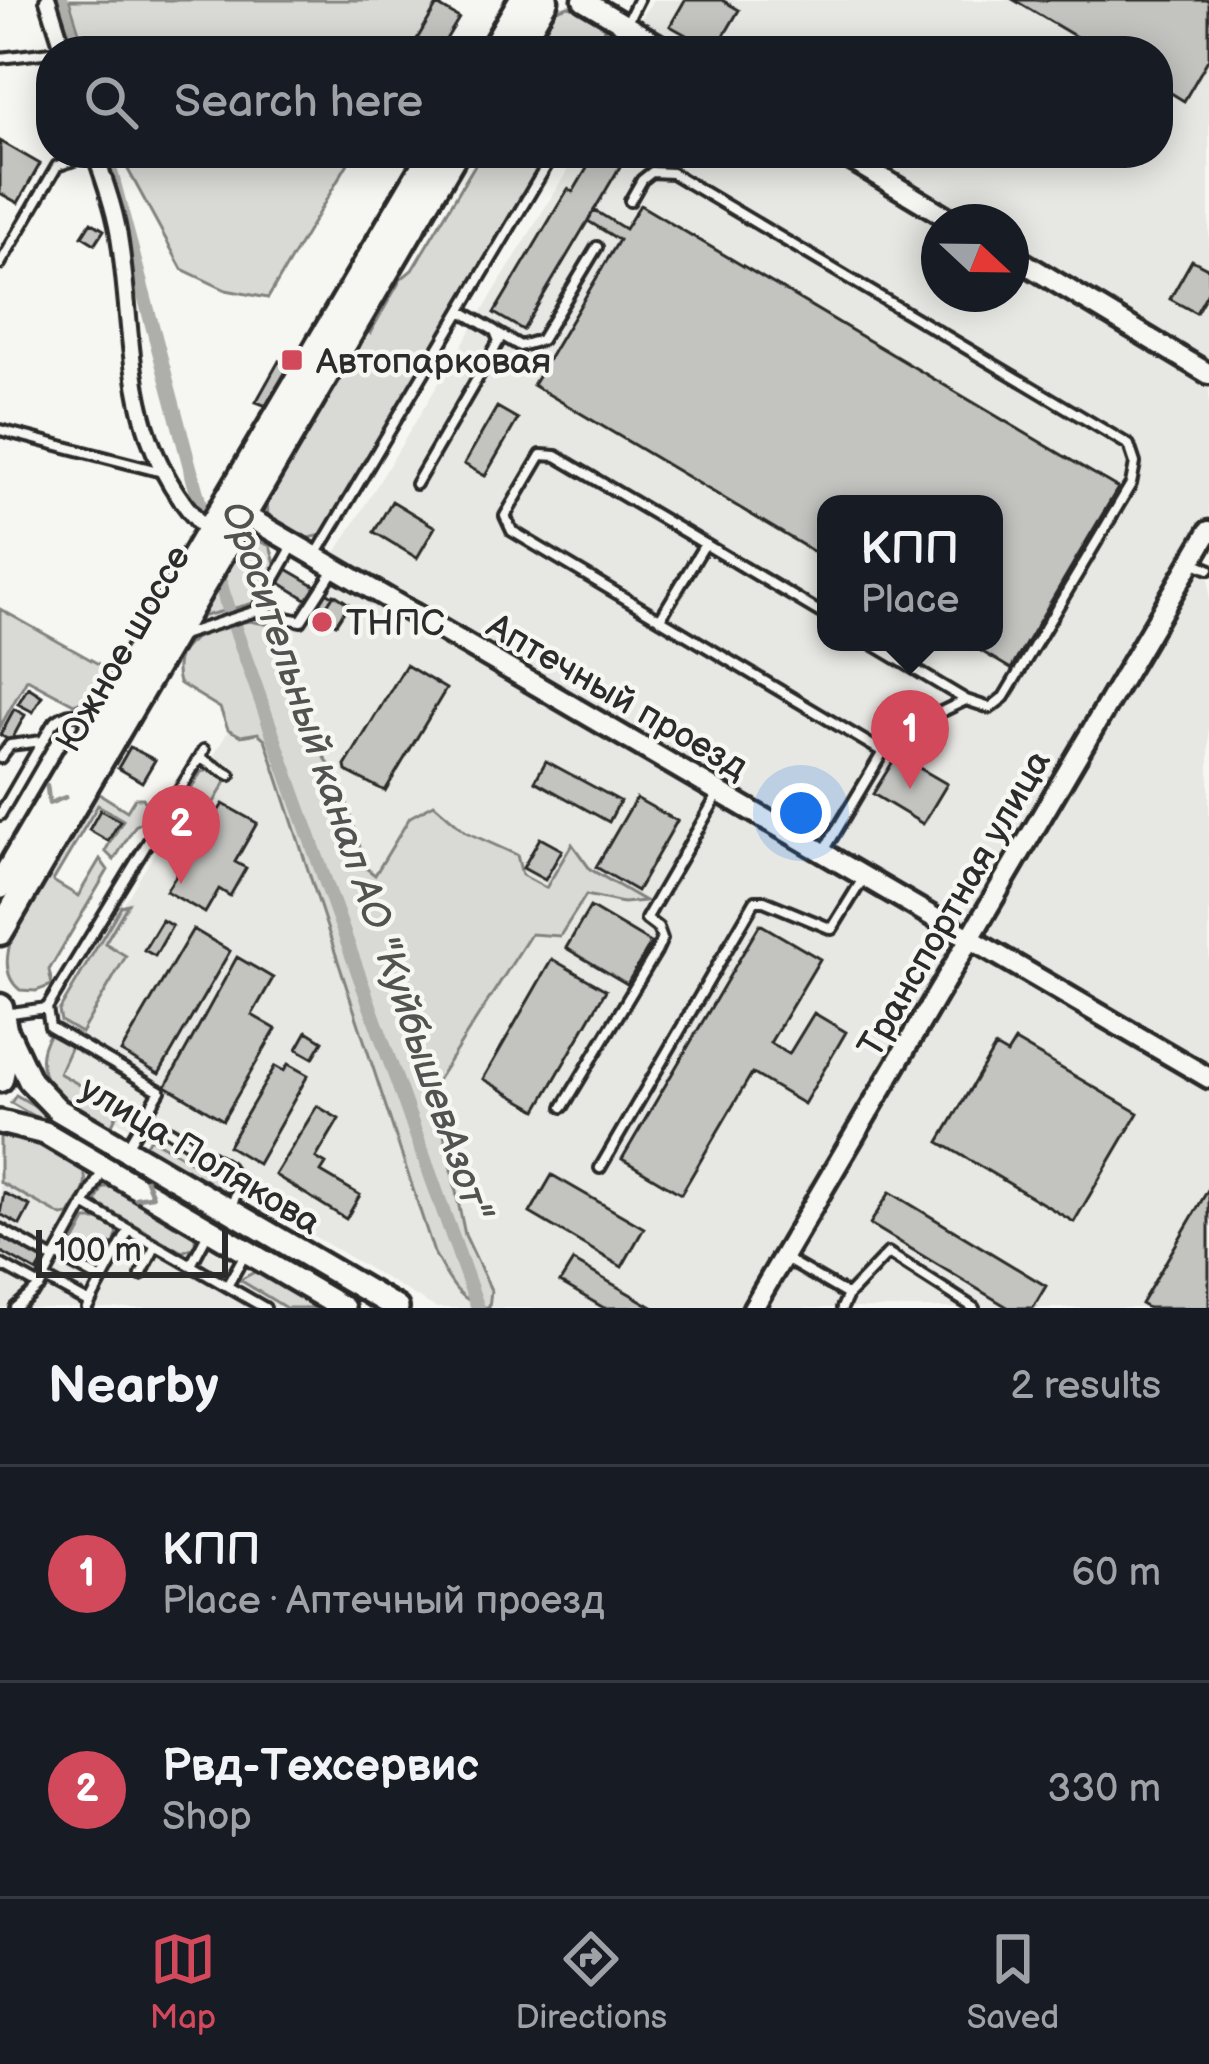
<!DOCTYPE html>
<meta charset="utf-8">
<style>
:root{--surface:#171b24;--page:#242831;--text:#f1f3f6;--muted:#9ea1a6;--line:#363941;--accent:#d1495b}
body{margin:0;font-family:"Balsamiq Sans",sans-serif;background:var(--page);color:var(--text)}
.compass{position:absolute;left:921px;top:204px;width:108px;height:108px;border-radius:50%;background:var(--surface);box-shadow:0 6px 30px #0003;rotate:112deg}
.scale{position:absolute;left:36px;bottom:30px;width:192px;box-sizing:border-box;padding-left:12px;border:6px solid #2b2b2b;border-top:0;font-size:33px;line-height:42px;white-space:nowrap;color:#2b2b2b;-webkit-text-stroke:9px #f6f6f2;paint-order:stroke}
.you{position:absolute;left:801px;top:813px;width:42px;height:42px;margin:-30px;border:9px solid #fff;border-radius:50%;background:#1a73e8;box-shadow:0 0 0 18px #1a73e833}
.badge{display:grid;place-items:center;width:78px;height:78px;border-radius:50%;background:var(--accent);color:#fff;font-size:39px;font-weight:700}
.pin{position:absolute;translate:-50% -99px;filter:drop-shadow(0 3px 6px #0008)}
.pin::after{content:'';position:absolute;top:63px;width:42px;height:36px;background:inherit;clip-path:polygon(0 0,100% 0,50% 100%)}
.popup{position:absolute;left:817px;top:495px;width:186px;height:156px;box-sizing:border-box;display:grid;place-content:center;border-radius:24px;background:var(--surface);filter:drop-shadow(0 3px 9px #0005);font-size:39px;white-space:nowrap;color:var(--muted)}
.popup b{font-size:45px;color:var(--text)}
.popup::after{content:'';position:absolute;left:50%;top:100%;margin-left:-24px;border:24px solid transparent;border-top-color:var(--surface)}
.list{margin:0;padding:0;list-style:none}
h2{display:flex;justify-content:space-between;align-items:center;height:156px;margin:0;padding:0 48px;font-size:51px}
h2 small{font-size:39px;font-weight:400;color:var(--muted)}
.list li{display:grid;grid-template-columns:78px 1fr auto;gap:36px;align-items:center;box-sizing:border-box;height:216px;padding:0 48px;border-top:3px solid var(--line)}
.list b{display:block;font-size:45px;white-space:nowrap}
.list p{margin:0;font-size:39px;white-space:nowrap;color:var(--muted)}
.list em{font-size:39px;font-style:normal;color:var(--muted)}
.icon{flex:none;width:66px;height:66px;fill:none;stroke:currentColor;stroke-width:2;stroke-linecap:round;stroke-linejoin:round}
.map{position:relative;flex:none;width:1209px;height:1308px;overflow:hidden}
.search{position:absolute;background:var(--surface);box-shadow:0 6px 30px #0003;left:36px;right:36px;top:36px;height:132px;display:flex;align-items:center;gap:30px;box-sizing:border-box;padding:0 42px;border-radius:48px;color:var(--muted);font-size:45px}
.sheet{height:588px;background:var(--surface)}
nav{display:flex;justify-content:space-around;align-items:center;box-sizing:border-box;height:168px;border-top:3px solid var(--line);background:var(--surface);font-size:33px;color:var(--muted)}
nav a{display:grid;justify-items:center;gap:6px}
nav .on{color:var(--accent)}
.map>svg:first-child{display:block}
.built{fill:#e7e7e3;fill-rule:evenodd}
.green{fill:#d9d9d5;stroke:#828280;stroke-width:3}
.lines{fill:none;stroke-linecap:round;stroke-linejoin:round}
.canal{stroke:#aeaeab;stroke-width:14}
.building{fill:#c3c3c0;stroke:#2b2b2b;stroke-width:3}
.service-casing{stroke:#2b2b2b;stroke-width:16}
.minor-casing{stroke:#2b2b2b;stroke-width:22}
.tertiary-casing{stroke:#2b2b2b;stroke-width:27}
.secondary-casing{stroke:#2b2b2b;stroke-width:30}
.primary-casing{stroke:#2b2b2b;stroke-width:33}
.service{stroke:#f6f6f2;stroke-width:8}
.minor{stroke:#f6f6f2;stroke-width:14}
.tertiary{stroke:#f6f6f2;stroke-width:18}
.secondary{stroke:#f6f6f2;stroke-width:21}
.primary{stroke:#f6f6f2;stroke-width:24}
.oneway{stroke:#90908e}
.poi-dot{fill:#d1495b;stroke:#f6f6f2;stroke-width:4.5}
.labels{text-anchor:middle;stroke-width:9;stroke-linejoin:round;paint-order:stroke}
.poi-label{font-size:36px;fill:#2b2b2b;stroke:#f6f6f2;text-anchor:start}
.street-label{font-size:36px;fill:#2b2b2b;stroke:#f6f6f2}
.water-label{font-size:39px;font-style:italic;fill:#525251;stroke:#f6f6f2}
</style>
<div class="map">
<svg width="1209" height="1308" viewBox="0 0 1209 1308">
<rect width="100%" height="100%" fill="#f6f6f2"/>
<filter id="ink" filterUnits="userSpaceOnUse"><feTurbulence type="fractalNoise" baseFrequency=".00833" numOctaves="2"/><feDisplacementMap in="SourceGraphic" scale="24" xChannelSelector="R" yChannelSelector="G"/><feConvolveMatrix kernelMatrix="1 2 1 2 8 2 1 2 1" color-interpolation-filters="sRGB"/></filter>
<g filter="url(#ink)">
<path class="built" d="M653 0H1209V1308H436L47 1079 49 1043 59 1011 578 153H1158V51H631L639 22ZM939 222H1011V294H939ZM826 504H994V642H826Z
M42 1148 309 1308H0V1156Z"/>
<path class="green" d="M69 0H445L415 51H85Z
M568 6 581 9 604 25 606 51H525L547 13Z
M119 153H354L268 298 226 290 182 269Z
M482 153H547L323 535 299 540 268 519 267 494 364 330 370 333 401 279 412 270Z
M254 539 270 546 276 566 254 603 197 618 241 543Z
M0 609 104 667 87 699 74 704 27 679 0 727Z
M249 621 271 625 291 692 305 700 312 736 342 786 366 868 375 875 410 817 434 804 466 832 517 855 522 875 546 888 572 844 590 869 645 901 623 903 586 895 560 936 531 934 434 1085 465 1235 491 1290 489 1308C459 1303 448 1279 434 1253L265 739 258 733 241 736 228 729 220 708 179 683C166 638 214 629 249 621Z
M211 770 227 780 193 838 174 827 172 821 201 772Z
M92 789 127 811 135 798H143L149 808 146 819 135 826 114 860 105 851 123 820 98 805 53 881 78 896 100 859 108 870 49 970 52 985 36 991 20 990C0 974 8 949 14 927Z
M128 904 105 943 126 956 81 1033 61 1021 59 1011 121 906Z
M49 1035 71 1046 59 1073 120 1108 109 1131C77 1111 21 1081 49 1035Z
M16 1095 215 1210 210 1219 11 1103Z
M7 1126C31 1137 96 1153 84 1189 81 1198 73 1206 69 1215L62 1216 0 1182V1127Z
M150 1138 226 1182 228 1191 223 1195 142 1151Z
M103 1187H113L177 1227 189 1226 195 1232V1247L182 1252 100 1205 96 1201Z
M86 1220H101L118 1231 114 1245 106 1243 112 1248 104 1264 96 1268 88 1266 96 1249 86 1265 69 1252Z
M260 1269 332 1308H286L240 1280Z"/>
<g class="lines">
<path class="canal" d="M61 0 76 51
M106 153 206 527
M216 566 227 606 478 1308"/>
</g>
<path class="building" d="M685 0H722L739 10 715 51 670 26Z
M1014 0H1209V58L1184 101 1158 85V51H1100Z
M437 5 459 18 439 51H410Z
M0 141 40 164 18 203 0 193Z
M596 153H628L523 330 494 313 568 189 573 192Z
M640 205 1118 488 1011 669 966 642H994V504H826V559L533 385 619 240 588 221 594 210 625 229Z
M91 222 104 230 95 244 82 236Z
M1192 260 1209 269V290L1196 313 1170 299Z
M279 361 291 369 269 407 256 402Z
M497 407 518 419 485 476 464 464Z
M392 501 435 527 417 558 374 532Z
M285 568 333 596 324 610 277 581Z
M334 594 349 604 336 624 321 615Z
M406 665 446 689 385 791 346 771 345 766Z
M28 687 42 696 33 712 18 704Z
M14 709 25 715 11 741 0 735Z
M130 747 155 760 142 782 118 768Z
M897 755 947 784 923 824 873 794Z
M546 761 620 801 609 822 535 781Z
M636 798 677 821 637 891 596 867Z
M223 804 257 823 235 862 246 868 230 896 219 889 205 913 166 891Z
M100 810 120 821 108 841 89 830Z
M540 838 562 850 545 880 523 868Z
M590 907 651 943 627 984 566 948Z
M162 920 172 926 155 956 144 950Z
M760 924 820 959 770 1043 789 1054 814 1013 846 1032 804 1104 752 1073 681 1194 622 1159Z
M193 929 230 951 159 1074 121 1052Z
M237 957 273 978 252 1015 276 1029 223 1120 166 1086Z
M552 959 606 990 537 1110 483 1079Z
M307 1031 323 1041 313 1058 297 1049Z
M1015 1041 1138 1113 1074 1222 939 1142 995 1047 1007 1054Z
M288 1064 308 1075 258 1164 228 1146 275 1066 284 1071Z
M317 1106 339 1119 316 1158 326 1164 321 1172 360 1195 346 1219 275 1175Z
M552 1175 644 1228 622 1267 530 1213Z
M1209 1188V1308H1148L1141 1304Z
M890 1192 1046 1286 1033 1308H1009L870 1224Z
M4 1193 30 1206 20 1225 0 1214Z
M0 1234 45 1258 37 1272 0 1251Z
M573 1261 654 1308H604L560 1282Z"/>
<g class="lines">
<g class="service-casing">
<path id="service" d="M613 51 638 0
M0 58 51 52
M630 201 642 180 652 172 672 173 1129 445 1135 463 1131 484 1004 697 990 708 966 700
M0 264 57 166 94 153
M496 332 520 346 541 340 597 247
M0 430 162 472
M416 484 499 341 495 331 461 311
M705 544 826 616
M316 555 554 153
M1192 562 1209 569
M256 611 294 544
M660 619 705 544 556 456 541 455 505 516 512 531 883 752
M182 635 256 611 301 621 335 568
M0 758 10 745 42 741
M200 758 230 775
M0 815 52 725C67 710 77 711 95 722
M155 831 175 843
M824 851 883 752 922 721 966 700 869 642
M47 1008 50 1027 160 1091 128 1145
M4 1014 47 1008 204 750
M563 1107 656 952 662 939 658 928 646 919 719 793
M145 1116 228 1167 238 1188 231 1208
M600 1168 755 901H764L832 929 864 877
M84 1204 265 1308
M0 1229 54 1259 102 1172
M56 1255 102 1280
M784 1258 848 1295 842 1308
M0 1264 40 1286 54 1259
M191 1265 209 1231
M141 1275 156 1245
M44 1278 90 1303
M227 1286 244 1256
M848 1295 888 1253 974 1308
M15 1308 40 1286
M87 1308 129 1230"/>
</g>
<g class="minor-casing">
<path id="minor" d="M48 0 64 51
M95 153C105 183 116 212 120 243 136 354 123 444 208 532"/>
</g>
<g class="tertiary-casing">
<path id="tertiary" d="M583 0 669 51
M840 153 955 222
M1011 255 1209 374
M243 514 1209 1078
M753 1308 1209 531"/>
</g>
<g class="secondary-casing">
<path id="secondary" d="M8 1034 30 1081 58 1110 397 1308
M0 1122 45 1133 343 1308"/>
</g>
<g class="primary-casing">
<path id="primary" d="M492 51 522 0
M515 51 545 0
M0 886 432 153
M0 932 455 153
M0 1007 7 1046 0 1079"/>
</g>
<use href="#service" class="service"/>
<use href="#minor" class="minor"/>
<use href="#tertiary" class="tertiary"/>
<use href="#secondary" class="secondary"/>
<use href="#primary" class="primary"/>
</g>
<defs><path id="oneway-chevron" d="M-2-3.5L2.5 0L-2 3.5" fill="none" stroke-width="1.6" stroke-linecap="round" stroke-linejoin="round" transform="scale(3)"/></defs>
<g class="oneway">
<use href="#oneway-chevron" transform="translate(53 797) rotate(121)"/>
<use href="#oneway-chevron" transform="translate(146 1192) rotate(30)"/>
</g>
</g>
<g class="poi-dot">
<rect x="280" y="348" width="24" height="24" rx="6"/>
<circle cx="322" cy="622" r="12"/>
</g>
<g class="labels">
<g class="poi-label">
<text x="316" y="373">Автопарковая</text>
<text x="346" y="635">ТНПС</text>
</g>
<g class="street-label">
<text transform="translate(122 648) rotate(-60)" y="13">Южное шоссе</text>
<text transform="translate(618 695) rotate(30)" y="13">Аптечный проезд</text>
<text transform="translate(953 903) rotate(-60)" y="13">Транспортная улица</text>
<text transform="translate(201 1154) rotate(31)" y="13">улица Полякова</text>
</g>
<g class="water-label">
<text transform="translate(358 860) rotate(71)" y="14">Оросительный канал АО "КуйбышевАзот"</text>
</g>
</g>
</svg>
<svg class="compass" viewBox="-18 -18 36 36"><path d="M0-13l5 13h-10z" fill="#e53935"/><path d="M0 13l5-13h-10z" fill="#9ea1a6"/></svg>
<div class="scale">100 m</div>
<div class="you"></div>
<div class="pin badge" style="left:910px;top:789px">1</div>
<div class="popup"><b>КПП</b>Place</div>
<div class="pin badge" style="left:181px;top:884px">2</div>
<div class="search"><svg class="icon" aria-label="search" viewBox="0 0 24 24"><circle cx="10" cy="10" r="6"/><path d="M15 15l6 6"/></svg>Search here</div>
</div>
<section class="sheet">
<h2>Nearby<small>2 results</small></h2>
<ul class="list">
<li><span class="badge">1</span><div><b>КПП</b><p>Place · Аптечный проезд</p></div><em>60 m</em></li>
<li><span class="badge">2</span><div><b>Рвд-Техсервис</b><p>Shop</p></div><em>330 m</em></li>
</ul>
</section>
<nav>
<a class="on"><svg class="icon" aria-label="map" viewBox="0 0 24 24"><path d="M3 6l6-2 6 2 6-2v14l-6 2-6-2-6 2zM9 4v14M15 6v14"/></svg>Map</a>
<a><svg class="icon" aria-label="directions" viewBox="0 0 24 24"><path d="M12 3l9 9-9 9-9-9zM9 14v-3h6M13 9l2 2-2 2"/></svg>Directions</a>
<a><svg class="icon" aria-label="saved" viewBox="0 0 24 24"><path d="M7 4h10v16l-5-4-5 4z"/></svg>Saved</a>
</nav>
